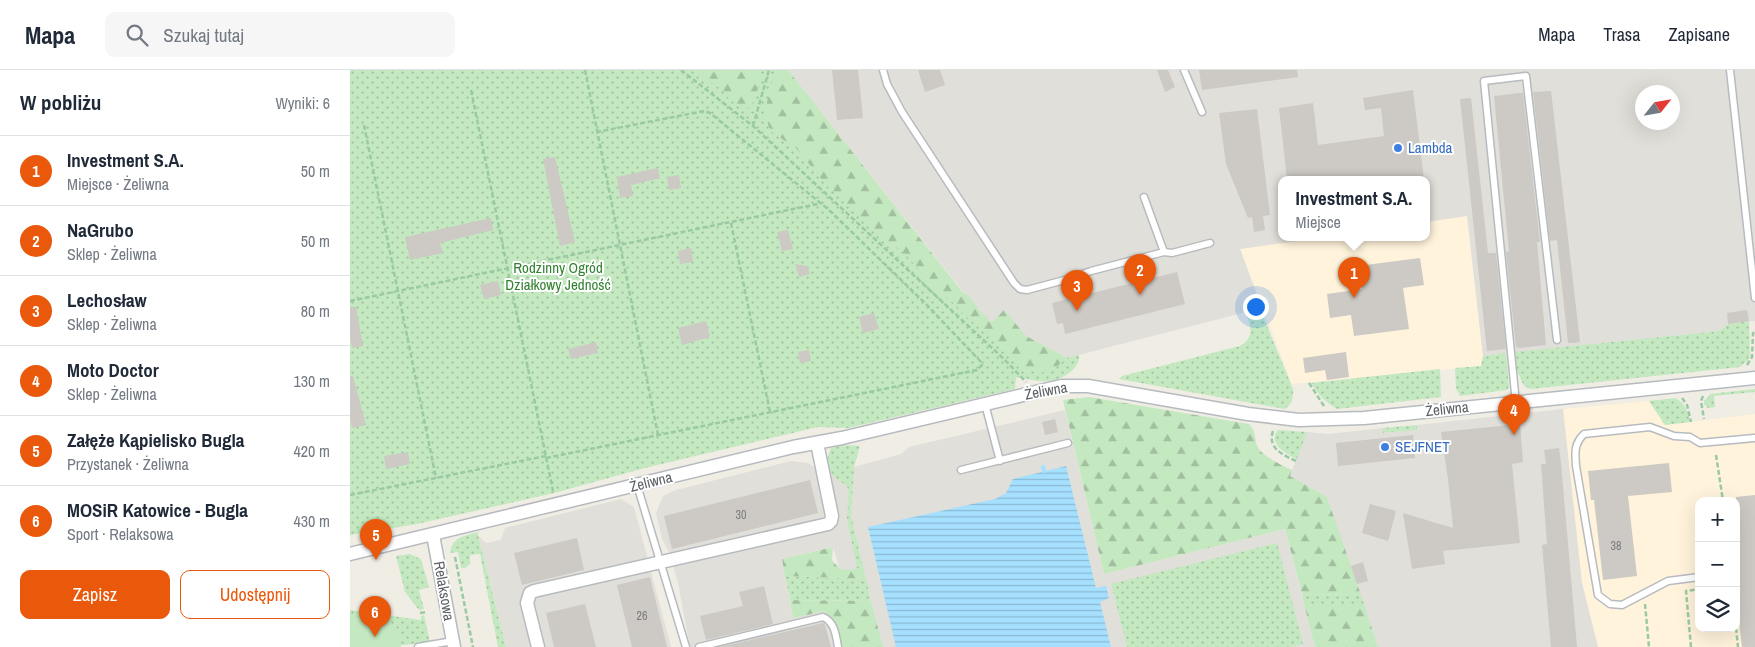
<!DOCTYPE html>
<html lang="pl">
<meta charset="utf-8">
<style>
:root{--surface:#fff;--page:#f6f6f7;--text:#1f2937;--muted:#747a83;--line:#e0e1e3;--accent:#ea580c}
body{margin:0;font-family:"Archivo Narrow",sans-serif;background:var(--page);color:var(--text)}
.controls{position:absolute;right:15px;bottom:15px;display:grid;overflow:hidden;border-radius:10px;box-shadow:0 5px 20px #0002}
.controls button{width:45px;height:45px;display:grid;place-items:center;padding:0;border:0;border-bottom:1px solid var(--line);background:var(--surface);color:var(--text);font:25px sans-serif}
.compass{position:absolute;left:1285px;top:15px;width:45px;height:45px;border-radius:50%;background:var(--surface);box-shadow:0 5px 20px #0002;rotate:59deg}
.you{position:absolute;left:905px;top:236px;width:18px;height:18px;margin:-12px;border:4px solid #fff;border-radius:50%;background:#1a73e8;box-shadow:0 0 0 8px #1a73e833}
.badge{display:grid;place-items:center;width:32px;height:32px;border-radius:50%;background:var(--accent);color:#fff;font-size:16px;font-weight:700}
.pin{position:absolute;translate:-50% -41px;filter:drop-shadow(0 1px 2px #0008)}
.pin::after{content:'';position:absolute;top:26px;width:18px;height:15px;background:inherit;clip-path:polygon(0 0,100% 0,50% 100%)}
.popup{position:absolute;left:928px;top:106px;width:152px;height:65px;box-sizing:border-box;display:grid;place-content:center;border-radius:10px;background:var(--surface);filter:drop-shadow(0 1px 4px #0005);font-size:16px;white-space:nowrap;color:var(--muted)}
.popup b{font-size:19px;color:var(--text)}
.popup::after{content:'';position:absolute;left:50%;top:100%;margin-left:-10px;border:10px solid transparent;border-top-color:var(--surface)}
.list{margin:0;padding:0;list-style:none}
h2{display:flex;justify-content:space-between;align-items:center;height:65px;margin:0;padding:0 20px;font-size:21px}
h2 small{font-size:16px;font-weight:400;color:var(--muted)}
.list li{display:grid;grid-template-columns:32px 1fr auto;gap:15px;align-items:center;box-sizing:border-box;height:70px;padding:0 20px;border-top:1px solid var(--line)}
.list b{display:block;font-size:19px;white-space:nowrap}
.list p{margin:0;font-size:16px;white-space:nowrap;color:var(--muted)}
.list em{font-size:16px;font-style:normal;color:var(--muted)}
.actions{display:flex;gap:10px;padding:15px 20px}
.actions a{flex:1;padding:11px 0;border:1px solid var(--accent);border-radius:10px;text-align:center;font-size:18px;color:var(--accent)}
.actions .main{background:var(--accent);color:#fff}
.icon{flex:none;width:28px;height:28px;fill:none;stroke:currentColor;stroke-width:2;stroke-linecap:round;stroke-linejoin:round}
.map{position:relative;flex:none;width:1405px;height:577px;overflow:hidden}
header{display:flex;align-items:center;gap:30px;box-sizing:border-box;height:70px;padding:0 25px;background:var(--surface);border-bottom:1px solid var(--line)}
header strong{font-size:24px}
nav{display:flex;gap:28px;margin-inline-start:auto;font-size:18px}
.search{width:350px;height:45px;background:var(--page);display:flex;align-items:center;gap:12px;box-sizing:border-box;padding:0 18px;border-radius:10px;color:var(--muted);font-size:19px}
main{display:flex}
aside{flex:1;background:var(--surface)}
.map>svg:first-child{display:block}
.commercial{fill:#fff3db;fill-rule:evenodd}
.industrial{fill:#e1dfd9;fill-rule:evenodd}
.green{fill:url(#green-dots)}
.forest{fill:url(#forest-firs)}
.pitch{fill:#c4e9c0}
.water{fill:url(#water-rules)}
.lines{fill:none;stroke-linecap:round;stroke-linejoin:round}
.stream{stroke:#a6e0ff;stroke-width:4.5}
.building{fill:#cdc9c4}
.lane-casing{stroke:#b7bbbf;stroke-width:9}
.street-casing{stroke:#b7bbbf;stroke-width:15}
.path{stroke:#99caa3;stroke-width:2.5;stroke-dasharray:5 2.5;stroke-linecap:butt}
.lane{stroke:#fff;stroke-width:6}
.street{stroke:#fff;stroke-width:12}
.shop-dot{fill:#3f7fe0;stroke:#fff;stroke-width:2}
.labels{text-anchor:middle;stroke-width:4;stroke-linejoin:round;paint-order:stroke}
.number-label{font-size:12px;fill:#797c7e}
.shop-label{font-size:15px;fill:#366cbe;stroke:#fff;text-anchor:start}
.park-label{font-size:15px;fill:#328230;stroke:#fff}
.street-label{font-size:15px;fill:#5d6266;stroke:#fff}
</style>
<header>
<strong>Mapa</strong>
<div class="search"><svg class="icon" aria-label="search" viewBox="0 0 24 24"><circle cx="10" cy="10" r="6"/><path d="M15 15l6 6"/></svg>Szukaj tutaj</div>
<nav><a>Mapa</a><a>Trasa</a><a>Zapisane</a></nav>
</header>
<main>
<aside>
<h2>W pobliżu<small>Wyniki: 6</small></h2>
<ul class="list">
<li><span class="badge">1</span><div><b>Investment S.A.</b><p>Miejsce · Żeliwna</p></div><em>50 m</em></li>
<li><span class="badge">2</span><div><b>NaGrubo</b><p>Sklep · Żeliwna</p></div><em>50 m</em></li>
<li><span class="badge">3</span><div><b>Lechosław</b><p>Sklep · Żeliwna</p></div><em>80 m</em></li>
<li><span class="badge">4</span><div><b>Moto Doctor</b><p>Sklep · Żeliwna</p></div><em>130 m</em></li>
<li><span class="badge">5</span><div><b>Załęże Kąpielisko Bugla</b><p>Przystanek · Żeliwna</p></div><em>420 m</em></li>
<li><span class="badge">6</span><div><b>MOSiR Katowice - Bugla</b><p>Sport · Relaksowa</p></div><em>430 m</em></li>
</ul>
<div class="actions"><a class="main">Zapisz</a><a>Udostępnij</a></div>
</aside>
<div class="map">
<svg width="1405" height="577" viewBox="0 0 1405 577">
<defs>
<pattern id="green-dots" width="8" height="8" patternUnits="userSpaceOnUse" patternTransform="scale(1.25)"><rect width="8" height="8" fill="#c4e9c0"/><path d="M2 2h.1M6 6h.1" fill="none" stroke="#a2c0a0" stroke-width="1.8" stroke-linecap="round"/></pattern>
<pattern id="forest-firs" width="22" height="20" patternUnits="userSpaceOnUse" patternTransform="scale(1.25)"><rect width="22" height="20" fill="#c4e9c0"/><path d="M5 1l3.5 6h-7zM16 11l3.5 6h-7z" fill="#a2c0a0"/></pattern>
<pattern id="water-rules" width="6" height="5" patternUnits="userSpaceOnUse" patternTransform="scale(1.25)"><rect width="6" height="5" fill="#a6e0ff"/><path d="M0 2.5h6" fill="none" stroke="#8ab9d2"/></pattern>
</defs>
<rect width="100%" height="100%" fill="#f0ede5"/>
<path class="commercial" d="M1117 146 1133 286 1132 296 942 314 890 179 975 167H1076L1077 152Z
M1299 331 1315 355 1405 344V577H1248L1232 513 1213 339ZM1349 431H1386V558H1349Z"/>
<path class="industrial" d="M438 0H1405V251L1378 254 1370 261 1133 286 1117 146 1077 152 1076 109H932V167H975L890 179 912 238 717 288 676 266 654 241 642 253 630 241 617 224 614 223ZM1292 22H1322V52H1292Z
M1213 339 1232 513 1248 577H1028L977 427 940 406 957 362 978 364 1033 358 1034 363 1067 360V355Z
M715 340 754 504 935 459 965 577H532L513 498 495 501 489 497 483 477 432 489 443 548 475 541 484 577H340L328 513 320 484 312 469 306 443 313 426 326 420 441 391 458 393 469 400 504 397 551 384 559 377Z
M271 429 284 437 321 577H156L128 465 136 473 151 470 155 458Z"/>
<path class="green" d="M0 0H438L613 223 617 224 630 241 642 253 654 240 676 266 716 288 729 285C730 300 711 310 698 311 688 312 676 309 666 307L665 319 498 358 468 357 295 398 204 423 67 454 0 465Z
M911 241 943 319C943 328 943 333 935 339L769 309 772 306 890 276C904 268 902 257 896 244Z
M1399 251 1400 286 1398 290 1390 297 1181 319 1174 316 1167 301 1165 282 1370 261 1378 254Z
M1156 283 1159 317 1157 320 1110 326 1106 318 1105 298 1131 296 1133 286Z
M1090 299 1091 327 987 339C975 332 968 324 961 313Z
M1405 319V322L1364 326 1365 337 1358 338 1354 334V330L1357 329 1360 324Z
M1325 328C1335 333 1338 341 1340 352L1315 355 1299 331Z
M1067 355V360L1033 363V358Z
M928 360 957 362 947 389C936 384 917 373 928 360Z
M495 375 510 376 504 397 501 446 513 497 507 499 497 448 499 422 497 416 483 406 480 400 477 389 481 378Z
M128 462V465L156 577H148L130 484 120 485V494L115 498H111L108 482 100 483C102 467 114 466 128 462Z
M927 473 953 574 942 577H777L761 514Z
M60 484 71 489 79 517 69 520 74 539 69 540 55 522 46 486Z
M435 506 516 509 521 531 440 530Z
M952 524 1011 525 1014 534H954Z
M0 540 71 550V546L74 545 80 572 36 577H0Z"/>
<path class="forest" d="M344 0H411L406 28 402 34 398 38H392L380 30 372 20Z
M426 0H438L613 223 617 224 630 241 642 253 654 240 676 266 717 288 705 298 694 303 681 301 657 285 637 264 613 244 606 235 586 219 555 184 527 162 478 117 446 78 423 63 419 57 415 47 418 26Z
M739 327 899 354C908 364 903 370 909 379 914 387 934 396 942 400L940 406 977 427 1011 525 952 524 935 459 754 504 713 330Z
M483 477 482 490C492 504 498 500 513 497L516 509 435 506 432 489Z
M440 530 521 531 533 577H491L484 552 477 546 475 541 443 548Z
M954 534H1014L1028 577H965Z"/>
<path class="pitch" d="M4 544 49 559 51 577H0V545Z"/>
<path class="water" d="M716 396 746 518 756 516 759 528 750 532 761 577H546L518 457 645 429 656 423 663 409Z"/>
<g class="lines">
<path class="stream" d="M693 397 694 401"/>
</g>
<path class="building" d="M482 0H508L513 48 487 50Z
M568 0H590L595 15 575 22Z
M807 0H818L825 17 815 22Z
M849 0H947L948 7 852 20Z
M1063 20 1074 109H937L929 38 963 33 968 75 1034 66 1031 38 1015 40 1013 28Z
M1201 21 1230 272 1223 273H1218L1207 170 1200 171 1183 22Z
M1170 23H1173L1190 172H1187L1196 275 1169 278 1166 277 1156 182 1159 181 1144 26Z
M1121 28 1138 183H1146L1156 279 1137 281 1110 29Z
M907 39 920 145 913 146 915 160 904 162 902 147 898 148 876 94 869 43Z
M205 87 225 172 210 176 193 89Z
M308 98 310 108 281 115 283 126 270 128 267 107Z
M329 105 331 118 319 120 317 107Z
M141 148 143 160 90 173 93 183 60 190 55 167Z
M438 160 443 179 432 181 427 162Z
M341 178 343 192 330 194 328 181Z
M1070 188 1074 215 1053 218 1059 259 1004 266 1001 245 980 248 977 224 1012 219 1008 196Z
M445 194 457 196 460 204 449 207Z
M827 202 835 234 715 264 713 253 707 254 702 233Z
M148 211 151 225 134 229 130 215Z
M0 237H6L13 276 2 278 0 268Z
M1397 240 1399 251 1378 254 1377 243Z
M524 243 529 259 513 263 509 247Z
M356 251 360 267 332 275 328 258Z
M246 272 248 283 221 289 218 279Z
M459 280 461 291 450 293 448 282Z
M996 282 999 307 977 310 975 300 955 303 953 288Z
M0 306H3L16 355 2 358 0 349Z
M705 349 708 362 695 365 692 352Z
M1170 354 1173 392 1162 394 1170 473 1093 481 1095 494 1062 499 1053 443 1103 458 1098 409 1091 362Z
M1063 365 1065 388 988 396 986 373Z
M1209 378 1211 393 1227 577H1201L1192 475 1197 474 1191 394H1196L1194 380Z
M58 382 60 394 36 399 34 386Z
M1319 393 1322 422 1278 426 1287 506 1253 510 1244 430H1241L1238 401Z
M460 410 468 443 322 479 314 446Z
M1405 425V577H1392L1386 527V427Z
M1020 434 1046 441 1038 471 1012 463Z
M227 468 234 500 172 515 164 483Z
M1013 492 1018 511 1007 514 1001 496Z
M300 507 317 577H282L267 515Z
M414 516 423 554 356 570 350 546 393 536 389 522Z
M235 534 246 577H204L196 543Z
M473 553 475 555 481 577H370Z"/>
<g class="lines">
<g class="lane-casing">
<path id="lane" d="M533 0 537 14 552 42 664 213 670 219 677 220 722 208 741 201 814 182 822 183 860 173
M834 0 852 42
M1380 0 1405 228
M794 127 814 182
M1166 333 1134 11 1176 6 1207 270
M635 334 650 391
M611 400 718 373
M287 415 336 577
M1349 507 1318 511 1272 535 1260 534 1248 525 1226 396C1225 382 1224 374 1234 364L1300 357 1324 366 1340 367 1350 373 1404 368
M68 577 103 571
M349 577 473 547C485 552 486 566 488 577"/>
</g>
<g class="street-casing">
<path id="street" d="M83 465 104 577
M0 484 443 377 492 368 711 316H738L898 344 949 350 1014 348 1405 308
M188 577 177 533 180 523 184 521 478 454 481 451 482 446 467 373"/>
</g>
<path class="path" d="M235 0 308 365
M331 0 403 56 655 290 676 312
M121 20 203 421
M14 55 86 408
M403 56 419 0
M381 153 420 342
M0 231 472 133
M1397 295 1402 287 1403 263H1405
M959 313 974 336
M1353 326 1351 331 1354 349
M1332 328 1337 335 1341 352
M923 361C917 378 933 385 946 391
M1366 385 1373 431
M196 388 627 300 632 295 631 292 576 234 479 140 360 43 354 41 247 62
M0 425 196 386
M105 487 123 577
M1295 534 1299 577
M70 543 77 542
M1386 558 1388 577
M1341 577 1336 521 1349 519"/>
<use href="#lane" class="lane"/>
<use href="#street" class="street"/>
</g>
<g class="shop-dot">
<circle cx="1048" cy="78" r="5"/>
<circle cx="1035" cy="377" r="5"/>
</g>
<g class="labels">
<g class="number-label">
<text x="391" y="449">30</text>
<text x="1266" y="480">38</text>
<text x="292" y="550">26</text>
</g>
<g class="shop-label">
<text x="1058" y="83">Lambda</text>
<text x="1045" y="382">SEJFNET</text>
</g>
<g class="park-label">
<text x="208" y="203">Rodzinny Ogród<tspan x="208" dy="17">Działkowy Jedność</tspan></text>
</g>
<g class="street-label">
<text transform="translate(696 321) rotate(-10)" y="5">Żeliwna</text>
<text transform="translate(1097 339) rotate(-6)" y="5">Żeliwna</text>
<text transform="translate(301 412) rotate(-14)" y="5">Żeliwna</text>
<text transform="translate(94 521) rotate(80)" y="5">Relaksowa</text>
</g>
</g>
</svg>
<div class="controls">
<button>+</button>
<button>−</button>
<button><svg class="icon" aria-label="layers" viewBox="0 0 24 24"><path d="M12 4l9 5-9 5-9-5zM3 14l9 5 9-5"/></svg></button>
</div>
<svg class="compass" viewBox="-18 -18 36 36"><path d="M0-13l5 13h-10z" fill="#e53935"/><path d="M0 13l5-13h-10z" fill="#747a83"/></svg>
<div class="you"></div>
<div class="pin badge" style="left:1004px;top:228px">1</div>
<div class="popup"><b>Investment S.A.</b>Miejsce</div>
<div class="pin badge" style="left:790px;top:225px">2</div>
<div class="pin badge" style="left:727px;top:241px">3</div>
<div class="pin badge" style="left:1164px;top:365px">4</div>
<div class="pin badge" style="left:26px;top:490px">5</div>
<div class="pin badge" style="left:25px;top:567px">6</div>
</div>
</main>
